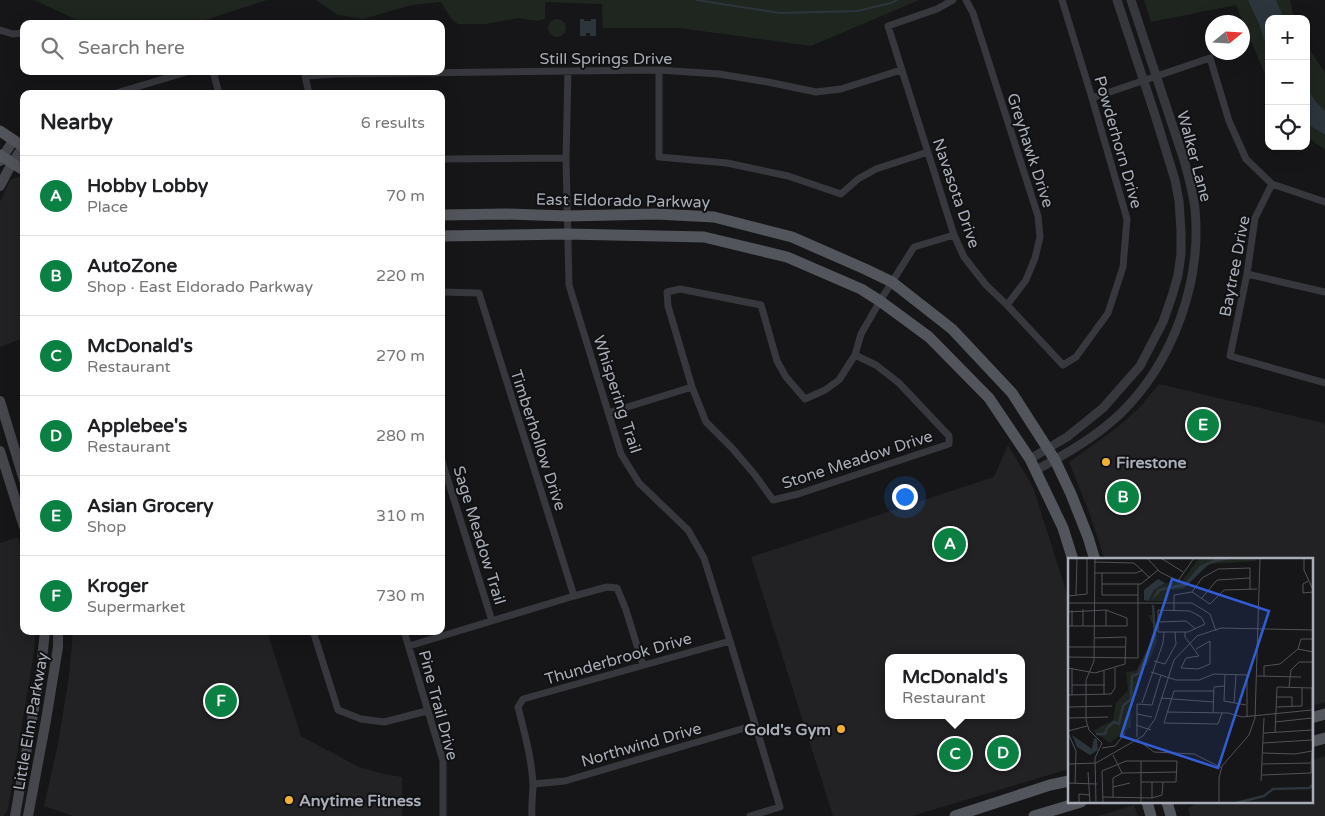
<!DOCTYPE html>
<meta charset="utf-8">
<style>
:root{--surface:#fff;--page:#f6f6f6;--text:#202124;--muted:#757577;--line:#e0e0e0;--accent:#0b8043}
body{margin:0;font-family:"Varela Round",sans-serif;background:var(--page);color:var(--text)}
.controls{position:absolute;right:15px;top:15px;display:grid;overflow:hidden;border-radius:10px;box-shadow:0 5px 20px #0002}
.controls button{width:45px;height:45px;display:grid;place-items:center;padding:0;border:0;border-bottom:1px solid var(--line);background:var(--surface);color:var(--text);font:25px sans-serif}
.compass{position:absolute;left:1205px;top:15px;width:45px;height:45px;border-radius:50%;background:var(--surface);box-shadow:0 5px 20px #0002;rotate:72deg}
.you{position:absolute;left:904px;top:496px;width:18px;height:18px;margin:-12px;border:4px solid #fff;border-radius:50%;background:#1a73e8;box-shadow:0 0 0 8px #1a73e833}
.badge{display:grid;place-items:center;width:32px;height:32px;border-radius:50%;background:var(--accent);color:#fff;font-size:16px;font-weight:700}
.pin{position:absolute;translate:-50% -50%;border:2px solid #fff;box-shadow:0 1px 5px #0006}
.popup{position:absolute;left:885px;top:654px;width:140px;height:65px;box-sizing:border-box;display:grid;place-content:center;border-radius:10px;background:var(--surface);filter:drop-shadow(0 1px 4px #0005);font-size:16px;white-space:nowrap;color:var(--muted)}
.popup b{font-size:19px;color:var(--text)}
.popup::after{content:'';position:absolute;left:50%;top:100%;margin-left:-10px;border:10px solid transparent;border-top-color:var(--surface)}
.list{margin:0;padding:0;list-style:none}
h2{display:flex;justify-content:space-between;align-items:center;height:65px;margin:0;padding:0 20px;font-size:21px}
h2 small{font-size:16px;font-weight:400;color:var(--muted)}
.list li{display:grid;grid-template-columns:32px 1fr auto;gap:15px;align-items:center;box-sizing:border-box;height:80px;padding:0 20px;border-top:1px solid var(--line)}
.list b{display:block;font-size:19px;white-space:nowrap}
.list p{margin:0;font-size:16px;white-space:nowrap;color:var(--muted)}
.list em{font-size:16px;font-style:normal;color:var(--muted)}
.icon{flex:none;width:28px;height:28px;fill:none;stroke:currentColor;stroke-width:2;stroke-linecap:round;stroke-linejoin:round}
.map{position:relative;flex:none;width:1325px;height:816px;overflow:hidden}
.search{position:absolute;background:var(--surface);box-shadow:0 5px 20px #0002;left:20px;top:20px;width:425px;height:55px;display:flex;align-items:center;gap:12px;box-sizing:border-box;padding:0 18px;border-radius:10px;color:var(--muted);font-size:19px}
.panel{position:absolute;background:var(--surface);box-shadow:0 5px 20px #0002;left:20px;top:90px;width:425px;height:545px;border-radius:10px}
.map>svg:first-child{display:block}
.built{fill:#222225;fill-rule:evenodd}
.green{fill:#1e261f}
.water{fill:#2c353c}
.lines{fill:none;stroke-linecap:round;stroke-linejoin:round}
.stream{stroke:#2c353c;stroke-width:2}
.minor{stroke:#37383d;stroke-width:7}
.tertiary{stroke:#37383d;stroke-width:9}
.secondary{stroke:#45474d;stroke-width:10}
.primary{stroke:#53555c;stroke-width:11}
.poi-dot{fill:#f2b134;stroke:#111113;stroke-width:2}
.labels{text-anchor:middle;stroke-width:4;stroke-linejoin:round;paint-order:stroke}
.street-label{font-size:16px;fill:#a8adb8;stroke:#111113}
.poi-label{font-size:16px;font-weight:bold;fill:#a8adb8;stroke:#111113;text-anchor:start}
.inset-river{fill:none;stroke:#2c353c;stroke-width:2.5}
.inset-road{fill:none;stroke:#505258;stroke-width:1}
.view{fill:#325cd3;fill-opacity:0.15;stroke:#325cd3;stroke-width:2.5}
.inset-edge{fill:none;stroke:#a8adb8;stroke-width:2.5}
</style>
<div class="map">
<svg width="1325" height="816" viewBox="0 0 1325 816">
<rect width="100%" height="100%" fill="#161618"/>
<path class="built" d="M19 176 24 180V338L0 347V202L10 180Z
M1159 384 1323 423 1325 425V702L1311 706V560H1105L1089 512 1069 462 1114 430 1128 418 1140 407Z
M1008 445 1033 487 1069 600V769L912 816H833L751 557 994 477ZM889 658H1021V715H889Z
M18 537 24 554V631H35L34 652 8 809 4 816H0V543Z
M73 631H267L301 736 359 767 384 774 402 777V816H73L44 806 58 744 69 676Z
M1325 756V816H1190L1188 808 1194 805V802H1311V760Z
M1134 805 1138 816H1098Z"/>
<path class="green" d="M34 0H267L193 24H86Z
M316 0H919L811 46 679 28H603L602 4 545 2V19L537 21 518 18 486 24H458L452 20 441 2 412 5 363 19 338 15Z
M1144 0H1290L1294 19H1269V84L1236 5 1151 22Z
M548 28a9 9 0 1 1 18 0a9 9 0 1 1-18 0Z
M1306 44 1325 73V149L1321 147 1306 136Z"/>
<path class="water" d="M1248 0H1276L1284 19H1269V54L1259 24Z
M580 19H584V21H591V19H596V36H590V33H586V36H580Z
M1306 87 1316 102 1325 111V135L1306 123Z"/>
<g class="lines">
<path class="stream" d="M696 0 780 13 857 11 891 3 897 0"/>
<path class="minor" d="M953 0 937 9 888 26 954 235 964 257 986 285 1007 305 1063 365 1076 357 1108 313 1123 267 1127 219 1092 98 1062 0
M966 0 973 13 1038 216 1040 237 1035 258 1026 280 1007 305
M0 30 13 34 24 33
M659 70V157L727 163 788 176 841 194 858 179 876 169 928 152
M213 71 219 94
M304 71 309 94
M568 71 566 158 569 285 621 454 639 483 688 530 704 558 730 641 780 807 750 816
M306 76 335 74 659 70 719 74 768 82 816 92 841 89 901 70
M113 94 190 71
M1092 98 1210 58 1229 121 1246 159 1272 184 1325 202
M441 159 566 158
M1272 184 1255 218 1247 274 1230 356 1325 383
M1247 274 1325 292
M441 292 479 293 574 596
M855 355 876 365 899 383 949 436V444L798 494 773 500 755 475 732 448 706 422 692 387 668 306 667 292 680 289 761 305 777 361 786 377 805 399 825 390 839 380 855 355 861 334 880 301 914 247 954 235
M608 413 692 387
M441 458 492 621
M313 631 338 710 361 719 384 722 427 711
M404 631 443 761V816
M409 646 574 596 607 587 617 588 626 610 643 665
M533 784 565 781 755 725
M532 816C531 805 533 795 533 785 532 759 524 731 518 707L523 699 730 641"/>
<path class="tertiary" d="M1030 459 1067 437 1087 421 1103 408 1140 366 1163 322 1173 293 1178 275 1181 254V231L1179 201 1175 180 1155 115 1117 0
M1036 470C1066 454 1096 437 1121 413 1173 362 1202 282 1195 209 1193 191 1188 174 1183 157L1131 0"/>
<path class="secondary" d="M0 161 13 141
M0 186 12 163 23 147
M0 401 24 480
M0 451 24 527
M15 816 41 669 45 631
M28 816 46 720 58 647V631"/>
<path class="primary" d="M0 131 24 147
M0 155 12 163 24 170
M441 215 506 214 567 216 656 214 714 217 792 237 865 269 892 282 952 329 1012 393 1055 460 1071 494 1088 537 1095 560
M441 236 567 234 704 237 787 257 861 289 880 301 929 337 989 398 1030 459 1063 528 1073 560
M1311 718 1325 714
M1311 742 1325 738
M1147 802 1151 816
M1167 802 1171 816
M955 816 1050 785 1069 781
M1034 816 1081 802"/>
</g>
<g class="poi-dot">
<circle cx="1106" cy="462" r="5"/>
<circle cx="841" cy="729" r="5"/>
<circle cx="289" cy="800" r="5"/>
</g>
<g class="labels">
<g class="street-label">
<text x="606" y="64">Still Springs Drive</text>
<text transform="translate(1119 142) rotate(74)" y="6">Powderhorn Drive</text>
<text transform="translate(1031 150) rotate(72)" y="6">Greyhawk Drive</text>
<text transform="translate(1195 156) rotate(75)" y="6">Walker Lane</text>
<text transform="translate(957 193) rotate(71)" y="6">Navasota Drive</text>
<text transform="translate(623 200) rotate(1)" y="6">East Eldorado Parkway</text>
<text transform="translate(1234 266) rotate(-79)" y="6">Baytree Drive</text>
<text transform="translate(618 394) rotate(72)" y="6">Whispering Trail</text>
<text transform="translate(539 440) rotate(72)" y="6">Timberhollow Drive</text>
<text transform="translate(857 459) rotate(-18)" y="6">Stone Meadow Drive</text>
<text transform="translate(480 535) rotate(73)" y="6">Sage Meadow Trail</text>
<text transform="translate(618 658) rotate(-16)" y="6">Thunderbrook Drive</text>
<text transform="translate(439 705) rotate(75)" y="6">Pine Trail Drive</text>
<text transform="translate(30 721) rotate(-80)" y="6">Little Elm Parkway</text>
<text transform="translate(641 744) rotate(-16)" y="6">Northwind Drive</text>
</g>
<g class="poi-label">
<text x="1116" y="468">Firestone</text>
<text x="831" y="735" text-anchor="end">Gold's Gym</text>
<text x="299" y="806">Anytime Fitness</text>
</g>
</g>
<g transform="translate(1068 558)">
<rect width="245" height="245" fill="#161618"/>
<path d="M131 0H189L188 3 143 6 133 12 116 31 101 32 100 43H80L86 32 97 25 114 23ZM80 57H86L87 60 89 84 79 108 76 107 69 136 63 142V169L42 185 25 173 45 162 48 145 60 132 58 114 68 113 80 90 86 69Z" fill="#1e261f"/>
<path d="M149 0H165L141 6 118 28 93 33 83 43 90 31 117 25 132 8ZM90 21 97 25 86 32 80 43 76 42V32ZM4 177 24 191 26 180 29 181 30 192 22 197 9 189Z" fill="#2c353c"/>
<path class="inset-river" d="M28 176H37L39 170 46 164 51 166 55 148 63 141 64 118 70 116 87 77 85 47M168 245 196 238 205 231 241 230 245 227"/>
<path class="inset-road" d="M27 0 26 103 18 122V162L21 172 34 185 27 200 28 245M79 0 92 14 110 23 126 0M93 0 115 14M236 0V12L245 32M26 4 66 5 82 20M26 15H68L75 12M34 15V37H70M240 23 235 26V35L245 34M34 26H73L90 12M124 34 142 46 156 32 189 31M8 37 9 0M0 38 19 36V0M133 41 149 22 182 20M0 45H124L142 56 148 73M4 52V68M90 52 122 53 133 59 137 66 120 74H90ZM106 52V37L124 34 134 20 150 11 182 10V31M0 54 38 52 59 60V68H0M89 64 118 63 128 71M15 68V51M38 68V52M117 74V79L131 98 118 100 113 110 130 111 142 106V83L128 91M0 89H58M230 91 245 94M0 99 70 100V26M86 103 97 106 108 86 107 74M0 110 27 115 57 106 58 79 27 80M245 110V72M36 113V137M83 114 108 122H131L146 116 179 117V158M157 117 156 143 178 147M189 118 233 119M196 118V108L212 106 230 91 233 81H245M4 127H37M221 129 223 112 231 104H245M146 133H106L96 165 150 166 154 155M0 137 43 136 47 130V110M4 137V110M208 139H224V149M93 140 145 144M74 145 95 85 96 74M166 145 168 117M0 149 44 148M208 149 234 148V130M99 154 160 155 174 159 244 152M145 155 146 129 156 128M69 156 84 159M0 160 40 159M207 164 244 160M68 167 83 172M0 173 19 168M0 175 8 193 7 226M196 175 244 172M69 179V146L84 147 93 117M70 182 86 194 126 196 154 210M195 185 244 182V130L209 129 207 175M34 190 47 188 57 175M195 195 227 196 244 193M45 197 54 215M0 206 28 205 75 178 87 161 106 102 129 78 153 70 245 72M194 206 244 205M20 214 22 245M194 217 243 215 244 193M193 223 196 160M0 225 29 226M45 229 62 225M35 239 84 240 94 237 95 224M45 239V220L54 215 108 214M84 240V224M11 245V236L22 237M35 245 34 213 58 203H109L108 224H73M73 245V203M151 245V220L154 208 181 177 187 160 192 0"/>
<path class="view" d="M104 21 201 53 150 210 53 178Z"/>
<rect width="245" height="245" class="inset-edge"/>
</g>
</svg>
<div class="controls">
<button>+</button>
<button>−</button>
<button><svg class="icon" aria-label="locate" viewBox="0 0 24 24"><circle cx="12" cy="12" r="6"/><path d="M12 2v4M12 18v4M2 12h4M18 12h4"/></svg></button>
</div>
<svg class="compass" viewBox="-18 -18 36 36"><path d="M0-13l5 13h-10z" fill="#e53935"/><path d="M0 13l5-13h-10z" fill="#757577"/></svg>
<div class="you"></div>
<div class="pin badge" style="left:950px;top:544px">A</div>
<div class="pin badge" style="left:1123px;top:497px">B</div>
<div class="pin badge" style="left:955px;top:754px">C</div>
<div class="popup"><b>McDonald's</b>Restaurant</div>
<div class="pin badge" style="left:1003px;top:753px">D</div>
<div class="pin badge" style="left:1203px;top:425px">E</div>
<div class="pin badge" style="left:221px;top:701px">F</div>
<div class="search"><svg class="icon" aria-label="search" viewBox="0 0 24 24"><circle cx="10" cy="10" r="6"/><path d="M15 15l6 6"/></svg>Search here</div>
<section class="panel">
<h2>Nearby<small>6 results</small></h2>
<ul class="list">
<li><span class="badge">A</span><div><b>Hobby Lobby</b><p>Place</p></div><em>70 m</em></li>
<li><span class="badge">B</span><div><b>AutoZone</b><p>Shop · East Eldorado Parkway</p></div><em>220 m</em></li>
<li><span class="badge">C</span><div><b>McDonald's</b><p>Restaurant</p></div><em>270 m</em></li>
<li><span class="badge">D</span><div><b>Applebee's</b><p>Restaurant</p></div><em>280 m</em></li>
<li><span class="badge">E</span><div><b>Asian Grocery</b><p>Shop</p></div><em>310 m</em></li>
<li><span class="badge">F</span><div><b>Kroger</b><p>Supermarket</p></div><em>730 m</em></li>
</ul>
</section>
</div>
